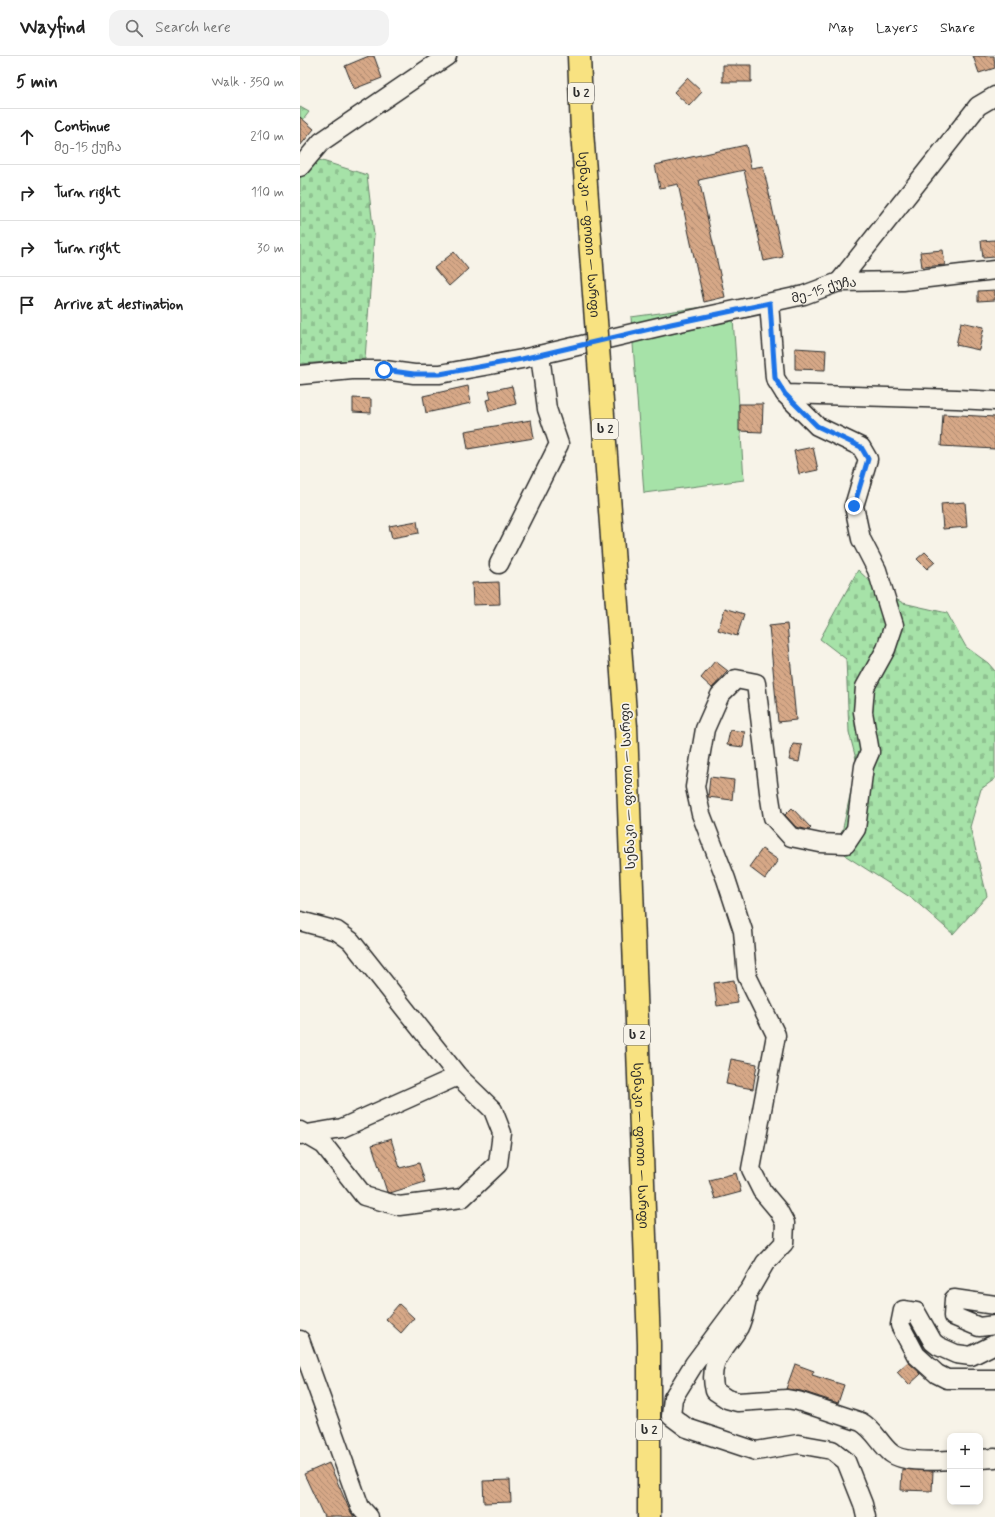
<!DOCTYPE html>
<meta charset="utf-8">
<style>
:root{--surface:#fff;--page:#f2f2f2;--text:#222;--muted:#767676;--line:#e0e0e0}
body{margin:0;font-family:Mynerve,"Noto Sans Georgian",sans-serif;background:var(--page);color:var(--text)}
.controls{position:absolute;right:12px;bottom:12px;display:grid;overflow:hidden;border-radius:8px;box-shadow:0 2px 6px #0003}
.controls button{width:36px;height:36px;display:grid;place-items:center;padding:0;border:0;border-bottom:1px solid var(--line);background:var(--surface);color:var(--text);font:20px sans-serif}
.stop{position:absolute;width:12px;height:12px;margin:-9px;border:3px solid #1a73e8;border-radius:50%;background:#fff}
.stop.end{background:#1a73e8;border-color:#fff;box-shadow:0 1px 4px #0008}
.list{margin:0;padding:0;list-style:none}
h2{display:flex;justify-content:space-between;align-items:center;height:52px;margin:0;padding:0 16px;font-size:17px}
h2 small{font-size:13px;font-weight:400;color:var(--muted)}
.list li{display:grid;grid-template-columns:26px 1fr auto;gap:12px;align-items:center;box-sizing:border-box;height:56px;padding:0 16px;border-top:1px solid var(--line)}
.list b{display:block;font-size:15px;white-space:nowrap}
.list p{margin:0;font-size:13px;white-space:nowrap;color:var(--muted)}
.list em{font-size:13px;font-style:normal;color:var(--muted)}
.icon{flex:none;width:22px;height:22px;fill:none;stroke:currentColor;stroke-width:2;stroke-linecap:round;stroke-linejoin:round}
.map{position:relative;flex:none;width:695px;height:1461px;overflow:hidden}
header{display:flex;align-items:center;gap:24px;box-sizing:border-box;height:56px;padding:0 20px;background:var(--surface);border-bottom:1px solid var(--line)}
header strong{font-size:19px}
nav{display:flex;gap:22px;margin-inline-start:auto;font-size:14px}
.search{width:280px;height:36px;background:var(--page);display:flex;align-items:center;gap:10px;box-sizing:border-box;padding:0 14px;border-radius:12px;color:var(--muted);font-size:15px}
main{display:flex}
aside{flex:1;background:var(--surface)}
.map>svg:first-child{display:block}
.cemetery{fill:url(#cemetery-stones);stroke:#68866a}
.green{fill:#a6e2a8;stroke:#68866a}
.building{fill:url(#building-back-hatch);stroke:#2b2b2b}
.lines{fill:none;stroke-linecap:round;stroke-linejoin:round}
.minor-casing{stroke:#2b2b2b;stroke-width:21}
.highway-casing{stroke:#2b2b2b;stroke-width:25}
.minor{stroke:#f7f3e8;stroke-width:18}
.highway{stroke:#f8e281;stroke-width:22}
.highway-bridge-casing{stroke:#2b2b2b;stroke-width:25;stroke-linecap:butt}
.highway-bridge{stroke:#f8e281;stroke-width:22}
.route{stroke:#1a73e8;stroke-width:5}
.labels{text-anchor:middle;stroke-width:3.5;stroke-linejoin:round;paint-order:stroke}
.shield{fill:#f7f3e8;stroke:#686764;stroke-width:1}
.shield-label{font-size:12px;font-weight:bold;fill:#2b2b2b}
.street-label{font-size:13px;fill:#2b2b2b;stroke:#f7f3e8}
</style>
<header>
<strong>Wayfind</strong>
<div class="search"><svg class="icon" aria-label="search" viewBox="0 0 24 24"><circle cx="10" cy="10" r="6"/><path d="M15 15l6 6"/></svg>Search here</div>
<nav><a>Map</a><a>Layers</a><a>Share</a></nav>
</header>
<main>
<aside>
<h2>5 min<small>Walk · 350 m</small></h2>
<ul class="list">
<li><svg class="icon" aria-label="ahead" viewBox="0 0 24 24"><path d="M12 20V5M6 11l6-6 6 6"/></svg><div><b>Continue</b><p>მე-15 ქუჩა</p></div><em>210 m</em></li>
<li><svg class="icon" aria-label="right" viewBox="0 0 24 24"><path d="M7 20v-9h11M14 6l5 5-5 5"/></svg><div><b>Turn right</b></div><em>110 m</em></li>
<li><svg class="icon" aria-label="right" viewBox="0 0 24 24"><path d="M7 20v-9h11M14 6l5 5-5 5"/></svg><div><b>Turn right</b></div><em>30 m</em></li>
<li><svg class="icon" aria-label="arrive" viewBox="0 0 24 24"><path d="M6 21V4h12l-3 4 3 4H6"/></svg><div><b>Arrive at destination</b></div></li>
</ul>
</aside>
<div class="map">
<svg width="695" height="1461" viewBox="0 0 695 1461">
<defs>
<pattern id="cemetery-stones" width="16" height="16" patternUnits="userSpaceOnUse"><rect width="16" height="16" fill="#a6e2a8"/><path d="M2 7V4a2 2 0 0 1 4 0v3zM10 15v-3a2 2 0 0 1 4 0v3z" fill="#8fc291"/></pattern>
<pattern id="building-back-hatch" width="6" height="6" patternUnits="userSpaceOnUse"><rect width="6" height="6" fill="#d6a887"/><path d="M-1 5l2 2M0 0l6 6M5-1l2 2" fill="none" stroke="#ae896f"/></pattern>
</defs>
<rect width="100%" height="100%" fill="#f7f3e8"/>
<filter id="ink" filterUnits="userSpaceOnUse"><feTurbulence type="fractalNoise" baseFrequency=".025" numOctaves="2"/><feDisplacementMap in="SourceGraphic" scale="8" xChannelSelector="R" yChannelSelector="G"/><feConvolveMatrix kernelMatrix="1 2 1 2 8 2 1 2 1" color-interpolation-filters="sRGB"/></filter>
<g filter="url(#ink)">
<path class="cemetery" d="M0 51 9 56 0 68Z
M0 98 67 119 74 179 65 303 0 308Z
M558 514 579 534 603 547 647 557 666 591 688 607 695 615V723L681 733 670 771 687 840 653 878 613 843 546 800 541 781 557 707 549 676 546 603 520 583Z"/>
<path class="green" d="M432 247 444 424 344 437 331 261Z"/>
<path class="building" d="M69 0H74L82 22 54 33 45 10Z
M673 0H694L695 12 679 17Z
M423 9H451V26H423Z
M387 22 402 36 389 50 374 36Z
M0 61 14 73 0 90Z
M446 89 451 112 463 110 483 201 464 205 444 114 399 124 425 241 404 246 378 128 360 132 355 109Z
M695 184V201L683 202 681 185Z
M643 194 645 209 622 211 620 196Z
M154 196 168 213 149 230 134 212Z
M695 234V244L678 245V235Z
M661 266 684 271 679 294 656 289Z
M495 292 526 294 525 314 495 313Z
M168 330 171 347 126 357 123 340Z
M212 330 216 348 189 355 186 344 191 343 189 335Z
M53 342 71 343V357L53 356Z
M439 348H463L462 376 439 375Z
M643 358 695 361V393L641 390Z
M231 364 234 382 168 393 165 375Z
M513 391 518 414 499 418 494 395Z
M665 446 667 471 643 473 641 448Z
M117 465 119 477 92 482 89 470Z
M625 496 635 506 627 513 617 503Z
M199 526 200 548 173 549 172 527Z
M425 552 444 558 437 580 418 574Z
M487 568 496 664 478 666 469 570Z
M415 605 428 615 412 632 401 622Z
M430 674 445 676 443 691 427 689Z
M493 688 502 689 499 706 489 704Z
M410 721 434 724 432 744 408 741Z
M492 752 511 772 509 774 496 771 485 759Z
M462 793 478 804 465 823 449 811Z
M434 924 438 947 417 950 414 927Z
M431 1003 457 1008 453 1033 426 1028Z
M91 1083 100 1112 119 1107 125 1126 90 1137 87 1136 72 1089Z
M436 1117 441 1136 415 1143 409 1124Z
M99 1248 114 1262 101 1277 86 1263Z
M608 1306 621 1318 609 1329 597 1316Z
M495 1308 514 1315 512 1319 544 1329 538 1347 501 1335 486 1333Z
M29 1407 50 1455 54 1461H24L4 1418Z
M602 1413 633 1415 632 1435 601 1434Z
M210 1424 211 1446 184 1447 183 1425Z"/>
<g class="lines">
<g class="minor-casing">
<g id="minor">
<path d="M0 111 21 86 147 0"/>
<path d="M539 226 678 50 695 40"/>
<path d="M469 247 475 322 485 338 657 343 695 345"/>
<path id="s1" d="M0 319 52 314H84L114 318H140L222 303 371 268 504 239 539 226 603 225 695 214"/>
<path d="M485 338 517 370 561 391 568 403 554 450 561 483 577 514 594 569 586 593 565 631 563 656 570 696 564 710 556 773 546 788 520 787 491 781 473 761 469 736 456 627 436 623 420 639 405 673 395 731 401 758 426 823 443 875 447 920 476 979 451 1113 462 1135 478 1154 485 1167 484 1187 465 1207 450 1233 394 1308 373 1342 371 1360 387 1372 456 1395 498 1388 532 1394 546 1405 563 1448 566 1461"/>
<path d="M199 508 259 388 247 353 240 299"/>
<path d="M0 865 37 875 51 885 158 1020 193 1054 202 1077 198 1108 162 1142 99 1150 64 1140 24 1089 0 1075"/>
<path d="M1 1079 42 1072 158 1020"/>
<path d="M447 1244C445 1252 443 1263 439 1271 425 1294 407 1305 415 1335L427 1343 438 1346 487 1343 498 1345 561 1366C574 1373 580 1388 591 1397 604 1407 635 1405 650 1404"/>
<path d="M695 1249 654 1243 653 1260 679 1271 695 1269"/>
<path d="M0 1284 60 1451 69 1461"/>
<path d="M695 1288 671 1300 656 1298 638 1290 633 1286 616 1256 603 1254 600 1269 616 1299 637 1318 647 1323H695"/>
<path d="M680 1403 695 1402"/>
</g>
</g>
<g class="highway-casing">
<g id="highway">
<path d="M279 0 282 75"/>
<path id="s2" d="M326 671 349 1288V1461"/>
</g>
</g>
<use href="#minor" class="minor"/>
<use href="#highway" class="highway"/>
<g class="highway-bridge-casing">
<g id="highway-bridge">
<path id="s3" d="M282 75 326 671"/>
</g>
</g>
<use href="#highway-bridge" class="highway-bridge"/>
</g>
</g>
<g class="lines" filter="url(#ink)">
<path class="route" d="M84 314 114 318H140L222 303 371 268 470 247 475 322 485 338 517 370 561 391 568 403 554 450"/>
</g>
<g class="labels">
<g class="shield">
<rect x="268" y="27" width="26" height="20" rx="3"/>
<rect x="292" y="363" width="26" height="20" rx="3"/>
<rect x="324" y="969" width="26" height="20" rx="3"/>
<rect x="336" y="1364" width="26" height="20" rx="3"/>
</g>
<g class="shield-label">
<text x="281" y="41">ს 2</text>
<text x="305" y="377">ს 2</text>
<text x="337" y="983">ს 2</text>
<text x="349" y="1378">ს 2</text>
</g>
<g class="street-label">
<text dy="5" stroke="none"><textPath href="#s3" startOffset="104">სენაკი — ფოთი — სარფი</textPath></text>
<text dy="5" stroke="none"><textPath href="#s1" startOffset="534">მე-15 ქუჩა</textPath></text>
<text transform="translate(327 730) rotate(-92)" y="5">სენაკი — ფოთი — სარფი</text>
<text dy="5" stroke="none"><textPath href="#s2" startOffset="419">სენაკი — ფოთი — სარფი</textPath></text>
</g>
</g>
</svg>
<div class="controls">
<button>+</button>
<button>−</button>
</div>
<div class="stop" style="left:84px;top:314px"></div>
<div class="stop end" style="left:554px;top:450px"></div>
</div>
</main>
